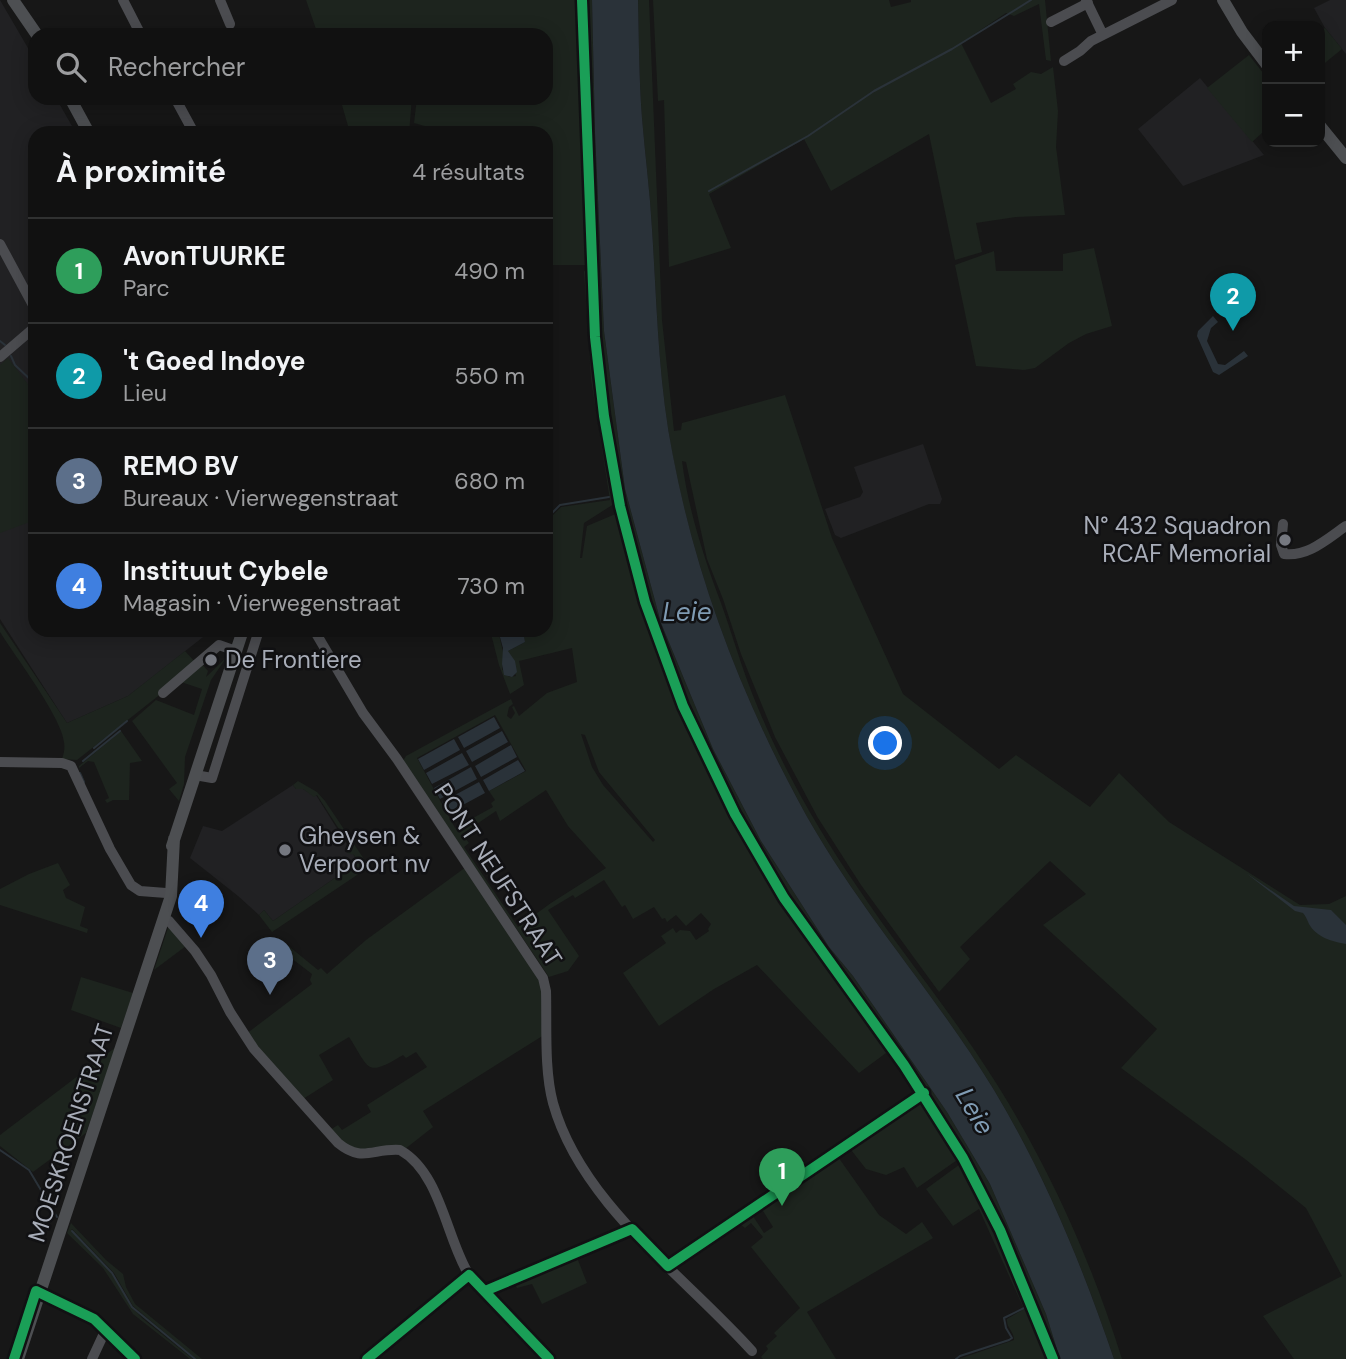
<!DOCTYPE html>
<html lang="fr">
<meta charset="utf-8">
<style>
:root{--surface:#111;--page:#1a1a1a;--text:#f1f3f6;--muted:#9c9d9f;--line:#303131;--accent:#0b8043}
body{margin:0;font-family:"DM Sans",sans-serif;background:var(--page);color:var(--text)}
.controls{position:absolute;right:21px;top:21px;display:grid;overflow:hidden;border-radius:14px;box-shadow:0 4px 18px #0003}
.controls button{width:63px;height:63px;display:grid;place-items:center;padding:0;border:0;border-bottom:2px solid var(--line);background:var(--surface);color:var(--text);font:35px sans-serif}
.you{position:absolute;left:886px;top:744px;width:24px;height:24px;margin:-18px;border:5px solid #fff;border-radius:50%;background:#1a73e8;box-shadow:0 0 0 10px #1a73e833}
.badge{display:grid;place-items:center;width:46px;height:46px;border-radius:50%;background:var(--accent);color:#fff;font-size:23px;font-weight:700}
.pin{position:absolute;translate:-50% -58px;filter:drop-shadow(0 2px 4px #0008)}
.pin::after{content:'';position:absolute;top:37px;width:24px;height:21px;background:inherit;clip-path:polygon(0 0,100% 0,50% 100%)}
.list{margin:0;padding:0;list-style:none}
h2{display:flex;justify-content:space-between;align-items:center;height:91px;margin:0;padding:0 28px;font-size:30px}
h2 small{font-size:23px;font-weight:400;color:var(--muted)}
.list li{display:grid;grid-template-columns:46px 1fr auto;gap:21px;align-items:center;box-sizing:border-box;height:105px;padding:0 28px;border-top:2px solid var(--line)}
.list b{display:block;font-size:26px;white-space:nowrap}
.list p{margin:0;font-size:23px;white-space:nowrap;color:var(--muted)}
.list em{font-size:23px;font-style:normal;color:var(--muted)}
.icon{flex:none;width:38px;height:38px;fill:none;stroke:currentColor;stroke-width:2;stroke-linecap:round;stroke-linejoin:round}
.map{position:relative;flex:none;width:1346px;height:1359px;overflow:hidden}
.search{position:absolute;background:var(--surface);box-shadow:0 4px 18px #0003;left:28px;top:28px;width:525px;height:77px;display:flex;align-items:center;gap:18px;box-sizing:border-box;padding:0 24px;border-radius:21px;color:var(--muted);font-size:26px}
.panel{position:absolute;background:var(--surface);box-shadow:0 4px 18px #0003;left:28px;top:126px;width:525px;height:511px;border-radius:21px}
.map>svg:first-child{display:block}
.built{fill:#212123}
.green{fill:#1d241e;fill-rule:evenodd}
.water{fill:#2a3239}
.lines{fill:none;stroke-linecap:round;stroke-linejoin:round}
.stream{stroke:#2a3239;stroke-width:2}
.minor{stroke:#4b4c50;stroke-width:10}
.major{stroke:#4d4f52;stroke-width:12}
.cycleway-casing{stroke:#111113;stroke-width:15}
.cycleway{stroke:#1a9f57;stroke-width:10}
.poi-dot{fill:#757880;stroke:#111113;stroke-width:2.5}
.labels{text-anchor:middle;stroke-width:5;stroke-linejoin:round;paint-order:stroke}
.poi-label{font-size:24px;fill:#a8adb8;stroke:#111113;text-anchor:start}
.street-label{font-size:24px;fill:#a8adb8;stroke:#111113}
.water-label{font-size:26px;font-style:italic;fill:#7f9bb3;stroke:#111113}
</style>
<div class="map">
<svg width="1346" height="1359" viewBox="0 0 1346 1359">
<rect width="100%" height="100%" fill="#171717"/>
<path class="built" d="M0 0 35 60V98H56L76 133H35V630H212L128 696 67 723 0 619Z
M1330 0H1346V54L1325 28 1314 8Z
M1200 78 1264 155 1183 186 1138 129Z
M923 444 942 499 940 504H929L841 538 835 535 825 509 860 497 863 492 854 467Z
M293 785 296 789H303L314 796 316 795 358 862 273 921 264 910 259 915 238 896 190 858 203 826 222 831Z"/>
<path class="green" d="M306 0H578L590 265H546V133H435V129L414 123 417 98H546V35H318Z
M584 0H592L595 133 604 331 625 489 661 623 713 749 761 841 829 947 853 976 947 1112 990 1184 1046 1314 1060 1359H1055C1021 1261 979 1168 920 1083 878 1021 831 964 790 902 678 732 617 536 598 334Z
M638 0H649L662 320 674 431 681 430 682 423 785 395 832 538 903 694 999 769 1016 755 1090 807 1119 773 1169 822 1300 905 1329 904 1346 896V1359H1294L1263 1316 1342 1276 1306 1208 1245 1159 1121 1068 1157 1029 1043 925 1086 894 1050 861 960 947 970 959 939 992 861 885 818 818 775 737 741 654 723 599 707 559 686 462 682 461C688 509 704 558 721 603 733 636 742 670 756 703 782 767 818 830 858 888 903 955 955 1017 998 1086 1051 1171 1092 1263 1122 1359H1114C1082 1265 1045 1175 994 1090 934 991 854 905 799 802 741 695 696 577 673 457 658 381 657 305 652 229 650 192 645 155 642 118 639 79 639 39 638 0Z
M653 0H889L891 7 911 2V0H1045L1051 61 1046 60 1039 4 1014 16 1006 13 961 43 991 103 1016 89 1013 84 1031 72 1041 74 1053 67 1058 111 1056 147 1065 215 1016 217 976 223 982 252 955 260 929 134 831 191 804 139 709 194 731 248 669 267 664 100 658 101Z
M1325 28 1342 49 1320 67V31Z
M1249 55 1267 78V138L1262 133 1252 142 1207 88Z
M340 98H412L409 133H350Z
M1094 248 1112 326 1086 334 1069 343 1035 368 1024 370 976 366 955 265 994 251 996 271H1063V254Z
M584 271 590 272 601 412 617 502 584 523 580 558H582L587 526 618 513 663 659 695 739 726 801 782 899 916 1085 917 1089 886 1053 859 1073 757 965 714 989 659 1026 623 973 666 943 661 936 673 928 676 933 680 930 690 931 696 940 709 931 708 929 711 924 701 913 686 926 676 915 667 922 665 918 662 919 654 907 633 919 625 905 622 907 604 880 575 898 573 895 548 910 579 956 568 971 549 977 403 761 406 756 511 699 513 704 509 707 507 716 511 719 515 713 512 707 514 706 519 716 547 693 577 682 572 648 519 661 524 685 510 694 499 665 490 630H498L504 656 502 669 509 677 516 676 508 651 525 642 523 630H546V602L551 609 549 595 546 590V522L561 507 610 500 591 379ZM495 715 526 771 489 791 495 800 491 803 493 807 455 828 417 758ZM581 734 585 735 599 772 655 840 653 842 603 785 592 767ZM546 790 568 826 606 868 551 903 518 927 464 847 469 843 462 834 496 811 500 821Z
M8 358 34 392 30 407 35 411V504L32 505 35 520 0 533V365Z
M0 623 67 723 128 696 185 651 196 663 162 693 77 760 62 759C64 754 65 748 64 742 62 718 15 656 0 632Z
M226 658 211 680 185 757 184 784 179 801 169 789 177 783 132 721 156 700 194 715 202 689 178 681 200 662 208 671 206 677Z
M121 731 142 761 130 763 129 800H113L107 803 105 800 109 798 94 762 88 761 79 768V766Z
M298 781 317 792 325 801 368 865 363 871 272 932 259 915 264 910 273 921 358 862 354 855 347 853 348 843 317 795 314 797 303 789H296L293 785Z
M58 863 70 885 63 890 66 898 85 907 80 926 88 929 87 933 0 905V889L29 874Z
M466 867 541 982 544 1035 423 1111 433 1127 405 1149 352 1150 330 1130 338 1125 342 1130 371 1112 367 1105 427 1067 416 1052 406 1058 403 1055C365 1078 370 1069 349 1037L319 1055 333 1080 303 1099 246 1034 312 984 310 980 312 974 278 948 280 939 318 970 321 968 327 974 366 940Z
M168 928H171L186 946 154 970Z
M81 977 133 993 121 1028 71 1010Z
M116 1047 86 1133 33 1172 0 1146V1135Z
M923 1099 960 1158 917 1188 904 1167 886 1175 866 1169 848 1146Z
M836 1154 879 1215 906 1234 922 1222 933 1238 807 1312 836 1359H763L761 1357 768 1349 766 1346 777 1336 774 1333 800 1308 751 1247 763 1237 751 1223 745 1228 740 1224 735 1228 733 1225 751 1213 764 1233 773 1227 760 1206 794 1181Z
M963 1162 1008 1251 1050 1359H959L1014 1340C1014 1331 1006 1328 1007 1319L1024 1309 979 1209 953 1226 926 1189Z
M71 1223 106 1260 123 1274 126 1287 135 1304 202 1359H196L133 1306 114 1273 72 1229 71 1231 110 1271 132 1307 142 1318 193 1359H190L133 1314 103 1268 67 1233Z
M576 1255 587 1283 542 1304 532 1284 517 1288 513 1281Z"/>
<path class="water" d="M592 0H638C639 39 639 79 642 118 645 155 650 192 652 229 657 305 658 381 673 456 696 577 741 695 799 802 854 905 934 991 994 1090 1045 1175 1082 1265 1114 1359H1060L1046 1314 990 1184 947 1112 853 976 829 947 761 841 713 749 661 623 625 489 604 331 595 133Z
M1213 316 1218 322 1211 328 1207 341 1218 364 1225 365 1244 351 1248 356 1219 375 1213 372 1197 336 1198 331Z
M498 630H523L525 642 508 651 515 661 517 672 512 677 504 675 502 664 503 648Z
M494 717 500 728 464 748 458 737Z
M502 731 508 742 472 762 466 751Z
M454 739 460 750 424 770 418 759Z
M511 745 517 757 481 777 475 766Z
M462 753 469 765 432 784 426 773Z
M518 760 525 771 489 791 483 780Z
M471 767 477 779 440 799 434 788Z
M479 782 485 793 448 813 442 802Z
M1246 873 1294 906 1331 910 1346 925V944C1333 942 1316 937 1309 924 1307 920 1306 916 1303 913L1295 911Z"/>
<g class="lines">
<path class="stream" d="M709 191 808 136 874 91 952 49 1031 0
M0 341 5 345
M11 356 15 365 35 384
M546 519 560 505 609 497
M94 748 127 721
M83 761 120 731
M80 773 84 782
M0 1150 29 1170 57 1217
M72 1231 112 1273 132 1307 195 1359
M956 1359 960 1356 1009 1340 1012 1338 1006 1328 1004 1318 1026 1307"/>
<path class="minor" d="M123 0 141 35
M220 0 230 24
M1086 0 1103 35
M1051 22 1088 3
M1064 61 1080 51 1091 41 1172 0
M175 98 194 133
M0 244 35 309
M0 357 35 327
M1283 524 1281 545 1284 554C1308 557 1327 539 1346 526
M314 630 363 713 397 759 543 978 546 991C547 1025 544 1070 553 1103 581 1204 684 1275 752 1351
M163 693 219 645 236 651
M0 762 62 763 71 766 110 849 131 885 140 891 166 893 171 896
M195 775 212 778 259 630
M163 919 169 921 195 951 211 975 230 1012 254 1049 338 1143C362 1163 373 1148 400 1150 441 1173 446 1238 469 1275L549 1359
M41 1293 94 1319 135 1359
M92 1359 106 1329"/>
<path class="major" d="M13 0 37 35
M1223 0 1242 32 1267 65
M70 98 89 133
M1320 126 1346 158
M172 846 243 630
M18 1359 171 896 174 839"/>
<g class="cycleway-casing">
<path id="cycleway" d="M582 0 595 337 604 416 620 506 645 602 683 706 735 814 784 898 904 1065 963 1158 1000 1230 1053 1359
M485 1291 632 1229 668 1266 924 1093
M14 1359 36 1291 94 1319 135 1359
M367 1359 469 1275 549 1359"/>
</g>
<use href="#cycleway" class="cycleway"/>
</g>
<g class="poi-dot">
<circle cx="1285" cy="540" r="7"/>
<circle cx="211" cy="660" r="7"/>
<circle cx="285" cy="850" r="7"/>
</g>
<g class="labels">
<g class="poi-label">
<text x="1271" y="534" text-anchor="end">N° 432 Squadron<tspan x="1271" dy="28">RCAF Memorial</tspan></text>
<text x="225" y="668">De Frontiere</text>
<text x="299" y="844">Gheysen &amp;<tspan x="299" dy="28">Verpoort nv</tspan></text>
</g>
<g class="street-label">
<text transform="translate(498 875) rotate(57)" y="8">PONT NEUFSTRAAT</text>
<text transform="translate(71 1133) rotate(-72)" y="8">MOESKROENSTRAAT</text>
</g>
<g class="water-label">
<text x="687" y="621">Leie</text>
<text transform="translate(975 1111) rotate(59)" y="9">Leie</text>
</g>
</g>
</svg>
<div class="controls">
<button>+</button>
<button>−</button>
</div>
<div class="you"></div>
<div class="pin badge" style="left:782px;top:1206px;background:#2e9e5b">1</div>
<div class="pin badge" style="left:1233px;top:331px;background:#0f9aa8">2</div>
<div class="pin badge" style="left:270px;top:995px;background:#5c6f8a">3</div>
<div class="pin badge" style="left:201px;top:938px;background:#3f7fe0">4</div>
<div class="search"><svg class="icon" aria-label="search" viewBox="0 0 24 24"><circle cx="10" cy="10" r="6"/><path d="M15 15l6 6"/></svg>Rechercher</div>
<section class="panel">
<h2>À proximité<small>4 résultats</small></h2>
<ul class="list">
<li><span class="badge" style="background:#2e9e5b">1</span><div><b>AvonTUURKE</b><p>Parc</p></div><em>490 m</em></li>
<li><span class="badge" style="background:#0f9aa8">2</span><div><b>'t Goed Indoye</b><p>Lieu</p></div><em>550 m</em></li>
<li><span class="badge" style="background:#5c6f8a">3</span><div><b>REMO BV</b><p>Bureaux · Vierwegenstraat</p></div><em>680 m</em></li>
<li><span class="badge" style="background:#3f7fe0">4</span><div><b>Instituut Cybele</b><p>Magasin · Vierwegenstraat</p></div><em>730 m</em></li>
</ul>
</section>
</div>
